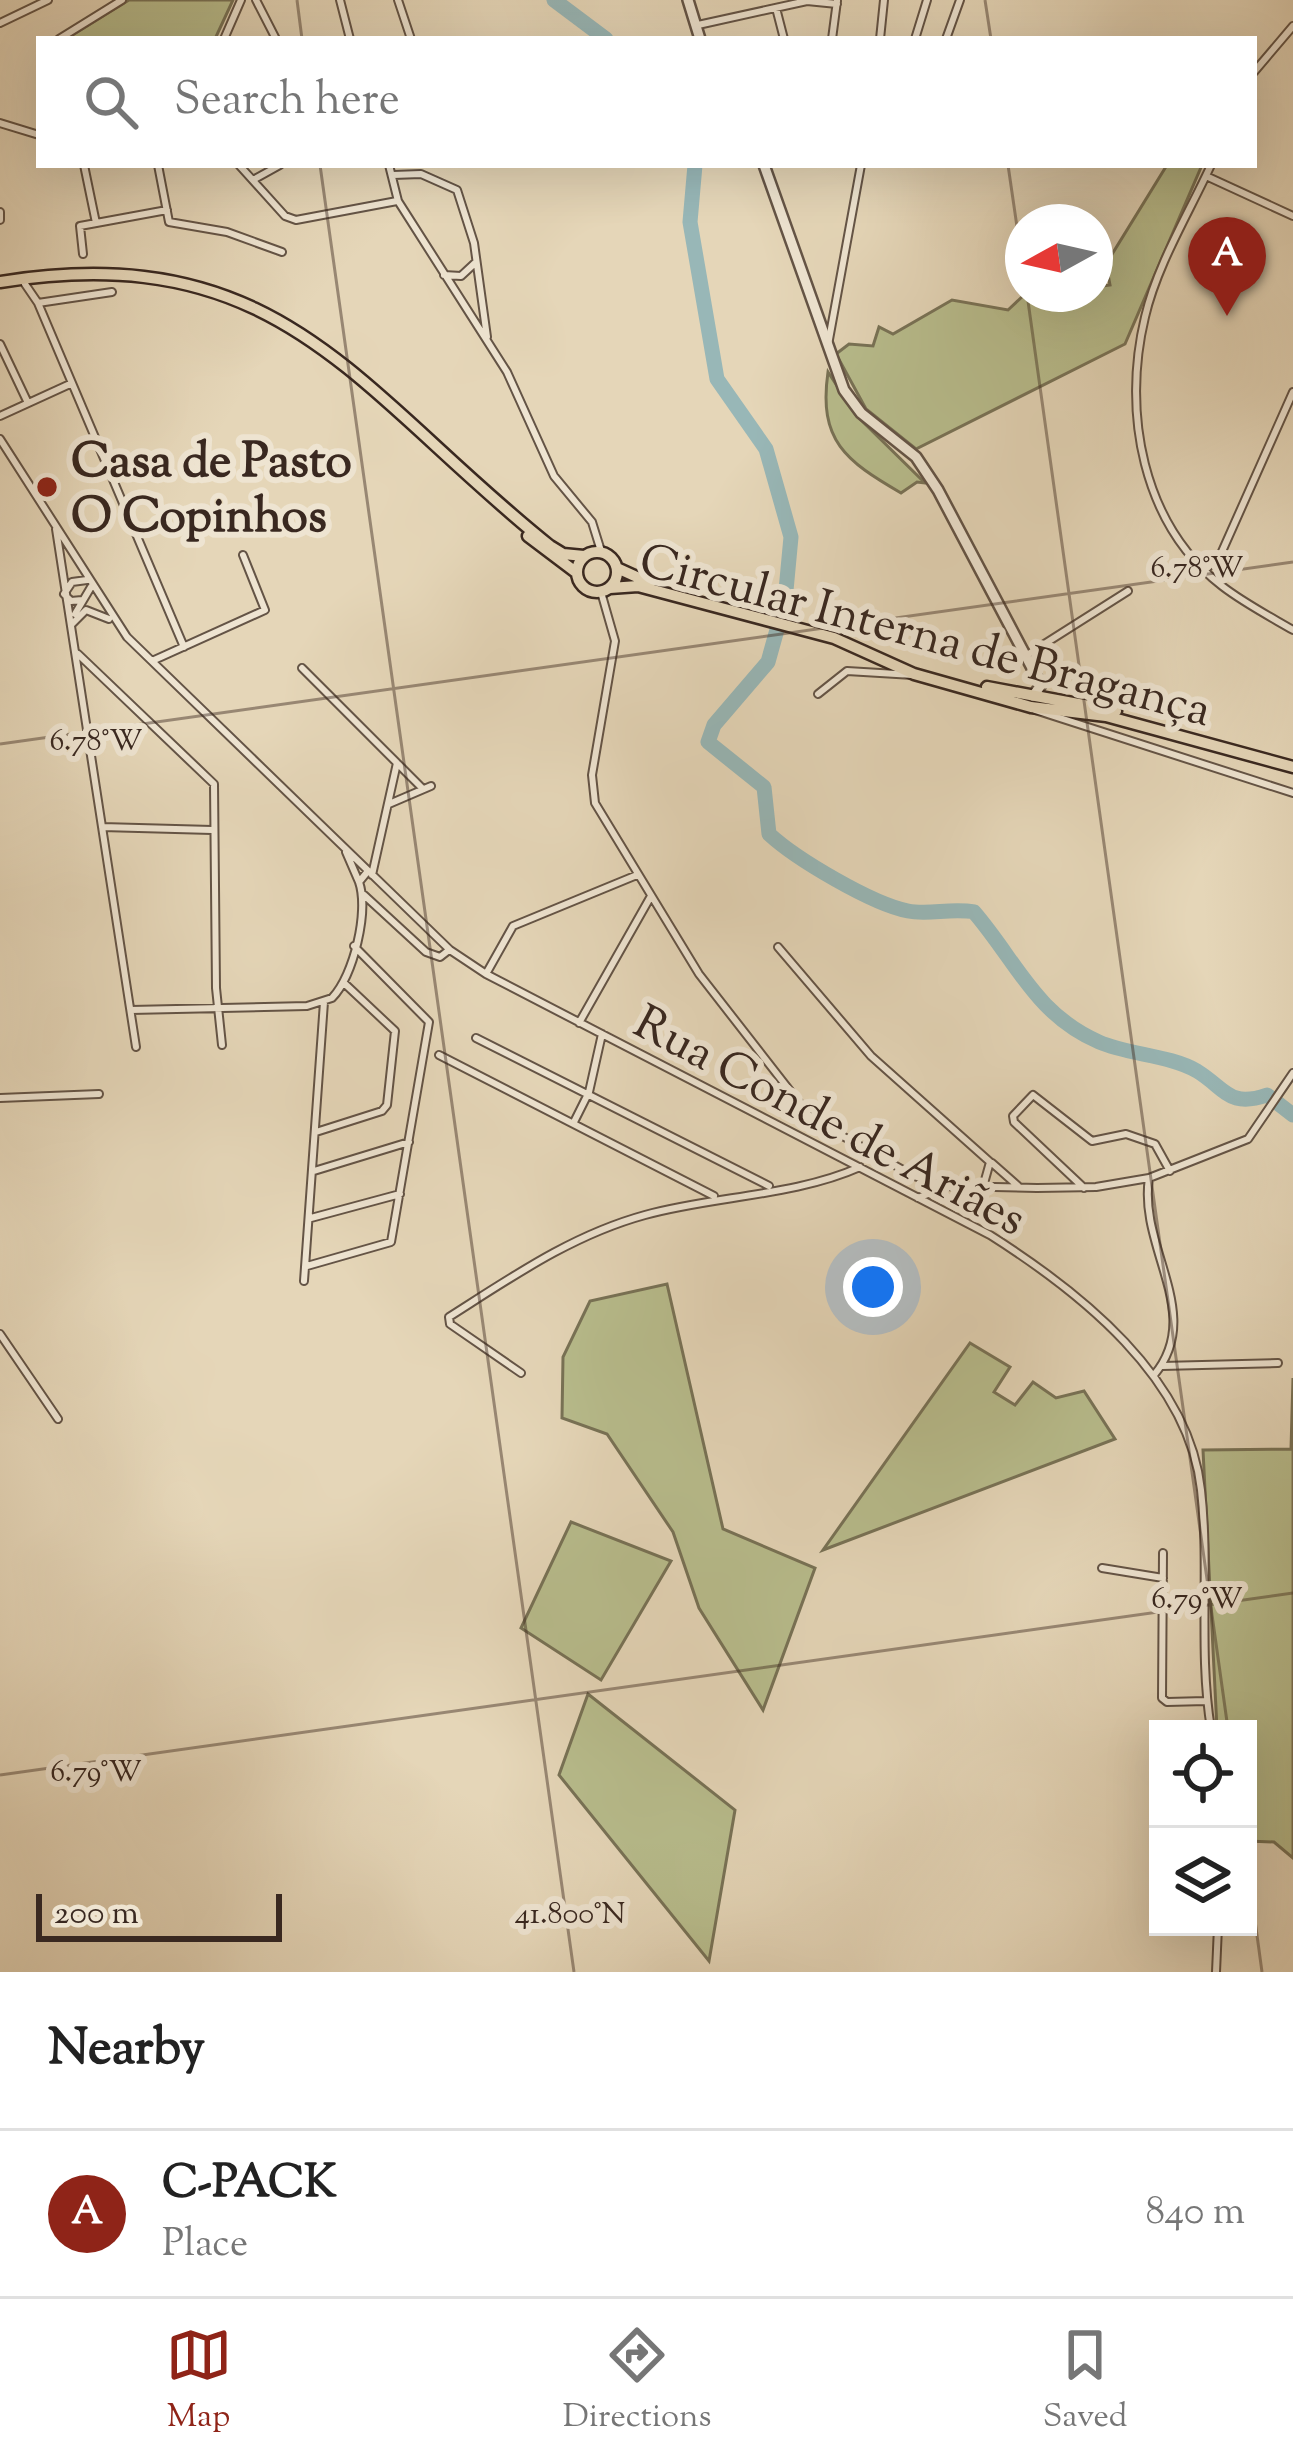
<!DOCTYPE html>
<meta charset="utf-8">
<style>
:root{--surface:#fff;--page:#f6f6f6;--text:#222;--muted:#767676;--line:#e0e0e0;--accent:#8f2418}
body{margin:0;font-family:"Sorts Mill Goudy",serif;background:var(--page);color:var(--text)}
.controls{position:absolute;right:36px;bottom:36px;display:grid;overflow:hidden;border-radius:0px;box-shadow:0 12px 48px #0002}
.controls button{width:108px;height:108px;display:grid;place-items:center;padding:0;border:0;border-bottom:3px solid var(--line);background:var(--surface);color:var(--text);font:60px sans-serif}
.compass{position:absolute;left:1005px;top:204px;width:108px;height:108px;border-radius:50%;background:var(--surface);box-shadow:0 12px 48px #0002;rotate:262deg}
.scale{position:absolute;left:36px;bottom:30px;width:246px;box-sizing:border-box;padding-left:12px;border:6px solid #392820;border-top:0;font-size:33px;line-height:42px;white-space:nowrap;color:#392820;-webkit-text-stroke:9px #eee4d1;paint-order:stroke}
.you{position:absolute;left:873px;top:1287px;width:42px;height:42px;margin:-30px;border:9px solid #fff;border-radius:50%;background:#1a73e8;box-shadow:0 0 0 18px #1a73e833}
.badge{display:grid;place-items:center;width:78px;height:78px;border-radius:50%;background:var(--accent);color:#fff;font-size:39px;font-weight:700}
.pin{position:absolute;translate:-50% -99px;filter:drop-shadow(0 3px 6px #0008)}
.pin::after{content:'';position:absolute;top:63px;width:42px;height:36px;background:inherit;clip-path:polygon(0 0,100% 0,50% 100%)}
.list{margin:0;padding:0;list-style:none}
h2{display:flex;justify-content:space-between;align-items:center;height:156px;margin:0;padding:0 48px;font-size:51px}
h2 small{font-size:39px;font-weight:400;color:var(--muted)}
.list li{display:grid;grid-template-columns:78px 1fr auto;gap:36px;align-items:center;box-sizing:border-box;height:168px;padding:0 48px;border-top:3px solid var(--line)}
.list b{display:block;font-size:45px;white-space:nowrap}
.list p{margin:0;font-size:39px;white-space:nowrap;color:var(--muted)}
.list em{font-size:39px;font-style:normal;color:var(--muted)}
.icon{flex:none;width:66px;height:66px;fill:none;stroke:currentColor;stroke-width:2;stroke-linecap:round;stroke-linejoin:round}
.map{position:relative;flex:none;width:1293px;height:1972px;overflow:hidden}
.search{position:absolute;background:var(--surface);box-shadow:0 12px 48px #0002;left:36px;right:36px;top:36px;height:132px;display:flex;align-items:center;gap:30px;box-sizing:border-box;padding:0 42px;border-radius:0px;color:var(--muted);font-size:45px}
.sheet{height:324px;background:var(--surface)}
nav{display:flex;justify-content:space-around;align-items:center;box-sizing:border-box;height:168px;border-top:3px solid var(--line);background:var(--surface);font-size:33px;color:var(--muted)}
nav a{display:grid;justify-items:center;gap:6px}
nav .on{color:var(--accent)}
.map>svg:first-child{display:block}
.green{fill:#b8bd8d;stroke:#787256;stroke-width:3}
.lines{fill:none;stroke-linecap:round;stroke-linejoin:round}
.river{stroke:#98b7b7;stroke-width:15}
.minor-casing{stroke:#645446;stroke-width:10}
.tertiary-casing{stroke:#645446;stroke-width:14}
.primary-casing{stroke:#392820;stroke-width:15}
.minor{stroke:#eee4d1;stroke-width:6}
.tertiary{stroke:#eee4d1;stroke-width:9}
.primary{stroke:#e5d6b8;stroke-width:10}
.ticks{fill:none;stroke:#392820;stroke-width:3;stroke-opacity:0.45}
.poi-dot{fill:#8f2418;stroke:#eee4d1;stroke-width:4.5}
.labels{text-anchor:middle;stroke-width:12;stroke-linejoin:round;paint-order:stroke}
.poi-label{font-size:48px;font-weight:bold;fill:#392820;stroke:#eee4d1;text-anchor:start}
.street-label{font-size:48px;fill:#392820;stroke:#eee4d1}
.ticks-label{font-size:30px;text-anchor:middle;fill:#392820;stroke:#eee4d1;stroke-width:12;stroke-linejoin:round;paint-order:stroke}
</style>
<div class="map">
<svg width="1293" height="1972" viewBox="0 0 1293 1972">
<rect width="100%" height="100%" fill="#e5d6b8"/>
<filter id="stains"><feTurbulence type="fractalNoise" baseFrequency=".00167" numOctaves="4"/><feColorMatrix values="0 0 0 0 .2 0 0 0 0 .09 0 0 0 0 .02 0 0 0 .5 -.17"/></filter>
<radialGradient id="worn" r=".72"><stop offset=".6" stop-color="#630" stop-opacity="0"/><stop offset="1" stop-color="#630" stop-opacity=".3"/></radialGradient>
<path class="green" d="M129 0H233L215 39H66Z
M1167 165H1202L1125 344 916 449 866 409 836 354 849 344 873 346 879 327 893 334 952 300 1008 310 1024 295 1095 294V287L1110 285 1106 264Z
M828 372 856 415 925 483 917 482 901 493C846 461 818 441 828 372Z
M667 1284 723 1529 815 1568 763 1710 699 1608 673 1532 607 1434 562 1418 563 1357 590 1301Z
M970 1343 1010 1367 994 1392 1015 1405 1033 1382 1056 1398 1084 1391 1115 1439 823 1550Z
M1293 1378V1858L1274 1842 1248 1841V1729H1217L1203 1450 1291 1449Z
M571 1522 671 1561 601 1680 521 1628Z
M588 1694 735 1810 709 1961 559 1775Z"/>
<g class="lines">
<path class="river" d="M554 0 606 39
M695 165 690 222 717 379 766 449 791 537 785 601 768 662 714 725 708 742 764 787 769 834C796 859 872 904 908 911 928 915 952 908 974 912 1017 962 1035 1014 1099 1042 1129 1055 1169 1055 1197 1071 1226 1089 1229 1108 1267 1095L1293 1115"/>
<g class="minor-casing">
<path id="minor" d="M256 0 276 39
M340 0 350 39
M398 0 411 39
M776 8 784 39
M0 23 48 0
M698 25 807 1 837 4
M59 39 122 0
M224 39 241 0
M832 39 837 1
M880 39 884 0
M915 39 927 0
M946 39 960 0
M1254 72 1293 26
M0 123 39 135
M84 165 96 223
M158 165 169 222 227 232 282 252
M239 165 285 216 296 220 397 201
M389 165 398 201 507 372 554 476 592 522 601 551
M1211 165C1189 213 1157 265 1145 317 1122 412 1142 524 1222 586 1244 603 1269 616 1293 630
M393 175 421 174 457 190 474 243 487 337
M1206 176 1293 216
M253 180 280 165
M0 212V220
M83 254 80 226 167 210
M444 275 461 276 475 263
M25 284 38 303
M112 292 38 303 184 647
M0 344 28 403
M828 345 861 165
M0 416 70 384
M0 439 127 637 450 950 486 974 990 1235C1080 1292 1189 1378 1201 1490 1210 1569 1198 1649 1211 1729
M56 529 136 1047
M1205 570 1220 556 1293 392
M601 592 615 641 592 775 595 803 699 974 812 1119 914 1176 948 1186 1037 1188 1096 1187 1149 1178 1248 1139 1293 1073
M82 600 71 601 64 594 72 582 87 580
M75 614 91 587
M72 624 86 610 109 619
M78 654 214 784 216 988 222 1045
M1027 655 1128 591
M152 661 265 610 243 555
M302 668 423 789
M818 694 847 671 913 675
M1035 710 1293 793
M389 804 431 786
M102 827 212 830
M346 852 359 882
M372 875 397 763
M364 895 426 952 440 957 449 950
M778 947 871 1056 990 1162 983 1187
M486 974 513 926 637 875
M131 1010 307 1006 332 998C354 975 369 911 359 882L368 871
M579 1023 651 896
M476 1038 769 1186
M439 1055 714 1196
M0 1098 99 1094
M574 1122 589 1092 602 1034
M316 1132 382 1111 387 1105 395 1031 344 983
M992 1163 1018 1186
M314 1171 409 1142
M1149 1178C1138 1248 1205 1314 1154 1375
M1084 1188 1014 1122 1013 1116 1033 1095 1092 1141 1126 1134 1155 1144 1170 1171
M918 1198 945 1187
M311 1218 400 1194
M307 1266 391 1242 429 1022 354 946
M304 1281 324 1002
M0 1334 58 1419
M1162 1366 1278 1363
M521 1373 450 1324 449 1317C512 1277 572 1235 645 1215 714 1196 795 1196 860 1167
M1163 1553 1162 1698 1167 1702 1206 1701
M1102 1568 1163 1578
M1216 1972 1218 1927"/>
</g>
<g class="tertiary-casing">
<path id="tertiary" d="M688 0 700 39
M764 165 844 390 861 413 916 457 938 490 1041 685 1033 696"/>
</g>
<g class="primary-casing">
<path id="primary" d="M0 282C282 237 356 391 550 546L563 554 584 556
M528 536 577 573
M577 572a20 20 0 1 1 40 0a20 20 0 1 1-40 0Z
M617 568 650 583
M610 588 638 586 834 638 914 674 1031 707 1106 716 1293 767
M987 687 1116 711"/>
</g>
<use href="#minor" class="minor"/>
<use href="#tertiary" class="tertiary"/>
<use href="#primary" class="primary"/>
</g>
<path class="ticks" d="M297 0 302 39M985 0 991 39M320 165 574 1972M1008 165 1023 268M1027 294 1228 1729M0 744 1293 562M0 1775 1293 1593M1248 1869 1262 1972"/>
<circle class="poi-dot" cx="47" cy="487" r="12"/>
<g class="labels">
<g class="poi-label">
<text x="71" y="476">Casa de Pasto<tspan x="71" dy="55">O Copinhos</tspan></text>
</g>
<g class="street-label">
<text transform="translate(926 633) rotate(15)" y="17">Circular Interna de Bragança</text>
<text transform="translate(831 1119) rotate(28)" y="17">Rua Conde de Ariães</text>
</g>
</g>
<g class="ticks-label">
<text x="1197" y="577">6.78°W</text>
<text x="96" y="750">6.78°W</text>
<text x="1197" y="1608">6.79°W</text>
<text x="96" y="1781">6.79°W</text>
<text x="570" y="1923">41.800°N</text>
</g>
<rect width="100%" height="100%" filter="url(#stains)"/>
<rect width="100%" height="100%" fill="url(#worn)"/>
</svg>
<div class="controls">
<button><svg class="icon" aria-label="locate" viewBox="0 0 24 24"><circle cx="12" cy="12" r="6"/><path d="M12 2v4M12 18v4M2 12h4M18 12h4"/></svg></button>
<button><svg class="icon" aria-label="layers" viewBox="0 0 24 24"><path d="M12 4l9 5-9 5-9-5zM3 14l9 5 9-5"/></svg></button>
</div>
<svg class="compass" viewBox="-18 -18 36 36"><path d="M0-13l5 13h-10z" fill="#e53935"/><path d="M0 13l5-13h-10z" fill="#767676"/></svg>
<div class="scale">200 m</div>
<div class="you"></div>
<div class="pin badge" style="left:1227px;top:316px">A</div>
<div class="search"><svg class="icon" aria-label="search" viewBox="0 0 24 24"><circle cx="10" cy="10" r="6"/><path d="M15 15l6 6"/></svg>Search here</div>
</div>
<section class="sheet">
<h2>Nearby<small></small></h2>
<ul class="list">
<li><span class="badge">A</span><div><b>C-PACK</b><p>Place</p></div><em>840 m</em></li>
</ul>
</section>
<nav>
<a class="on"><svg class="icon" aria-label="map" viewBox="0 0 24 24"><path d="M3 6l6-2 6 2 6-2v14l-6 2-6-2-6 2zM9 4v14M15 6v14"/></svg>Map</a>
<a><svg class="icon" aria-label="directions" viewBox="0 0 24 24"><path d="M12 3l9 9-9 9-9-9zM9 14v-3h6M13 9l2 2-2 2"/></svg>Directions</a>
<a><svg class="icon" aria-label="saved" viewBox="0 0 24 24"><path d="M7 4h10v16l-5-4-5 4z"/></svg>Saved</a>
</nav>
